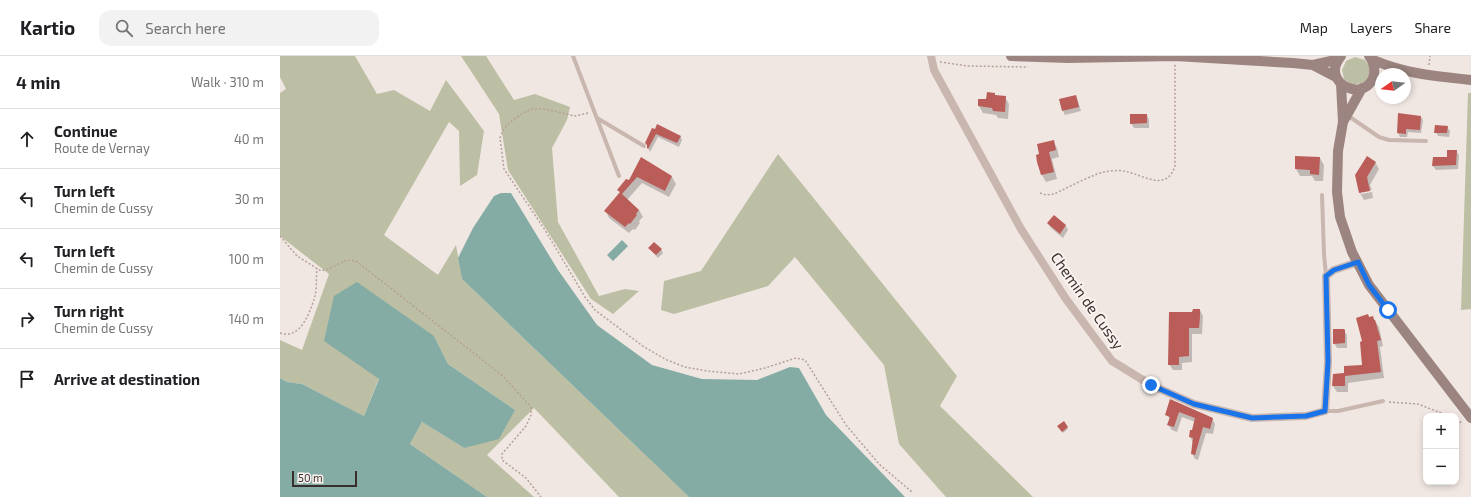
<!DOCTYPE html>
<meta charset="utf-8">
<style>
:root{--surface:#fff;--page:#f2f2f2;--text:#202124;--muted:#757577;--line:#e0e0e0}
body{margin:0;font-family:"Exo 2",sans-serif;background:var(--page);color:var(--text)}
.controls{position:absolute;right:12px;bottom:12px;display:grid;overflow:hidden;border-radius:8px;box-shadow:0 2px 6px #0003}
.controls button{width:36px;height:36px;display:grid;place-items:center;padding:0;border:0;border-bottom:1px solid var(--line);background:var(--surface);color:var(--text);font:20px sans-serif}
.compass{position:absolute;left:1095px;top:12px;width:36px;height:36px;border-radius:50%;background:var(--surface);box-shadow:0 2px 6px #0003;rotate:256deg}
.scale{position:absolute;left:12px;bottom:10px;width:65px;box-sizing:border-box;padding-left:4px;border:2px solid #392e2c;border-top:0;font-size:11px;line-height:14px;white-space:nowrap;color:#392e2c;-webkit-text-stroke:3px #f9f2ef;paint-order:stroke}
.stop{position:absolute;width:12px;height:12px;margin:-9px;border:3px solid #1a73e8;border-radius:50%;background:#fff}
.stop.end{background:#1a73e8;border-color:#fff;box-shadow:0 1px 4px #0008}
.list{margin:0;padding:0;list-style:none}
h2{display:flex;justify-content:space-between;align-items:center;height:52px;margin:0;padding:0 16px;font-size:17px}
h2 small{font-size:13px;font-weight:400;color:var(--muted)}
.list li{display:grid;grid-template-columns:26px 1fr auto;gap:12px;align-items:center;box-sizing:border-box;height:60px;padding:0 16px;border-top:1px solid var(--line)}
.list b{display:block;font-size:15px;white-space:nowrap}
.list p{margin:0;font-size:13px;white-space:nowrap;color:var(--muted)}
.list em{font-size:13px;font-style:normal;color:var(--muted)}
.icon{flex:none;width:22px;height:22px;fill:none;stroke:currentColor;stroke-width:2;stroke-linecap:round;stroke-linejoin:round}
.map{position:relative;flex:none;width:1191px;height:441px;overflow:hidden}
header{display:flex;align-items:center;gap:24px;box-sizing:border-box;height:56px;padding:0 20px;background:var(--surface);border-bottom:1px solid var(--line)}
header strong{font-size:19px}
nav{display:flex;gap:22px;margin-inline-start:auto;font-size:14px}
.search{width:280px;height:36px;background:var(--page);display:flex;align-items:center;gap:10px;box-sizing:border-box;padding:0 14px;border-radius:12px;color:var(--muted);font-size:15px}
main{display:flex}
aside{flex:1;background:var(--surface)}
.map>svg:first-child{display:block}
.green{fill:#bcbfa3}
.water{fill:#84aca5}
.shadow{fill:#0003}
.building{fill:#ba5c58}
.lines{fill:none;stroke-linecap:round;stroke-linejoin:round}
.path{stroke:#b59f99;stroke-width:1.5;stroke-dasharray:2 2;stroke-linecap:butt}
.lane{stroke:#c9b6af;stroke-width:4}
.street{stroke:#c9b6af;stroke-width:8}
.secondary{stroke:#9c8580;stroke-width:10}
.route{stroke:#1a73e8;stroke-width:5}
.labels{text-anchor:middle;stroke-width:4;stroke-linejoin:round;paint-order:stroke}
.street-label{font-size:15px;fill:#392e2c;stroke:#f9f2ef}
</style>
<header>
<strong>Kartio</strong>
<div class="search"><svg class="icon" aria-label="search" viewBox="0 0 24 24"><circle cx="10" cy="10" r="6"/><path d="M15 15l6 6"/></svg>Search here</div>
<nav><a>Map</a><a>Layers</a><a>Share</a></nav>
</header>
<main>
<aside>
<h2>4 min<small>Walk · 310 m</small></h2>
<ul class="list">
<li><svg class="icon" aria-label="ahead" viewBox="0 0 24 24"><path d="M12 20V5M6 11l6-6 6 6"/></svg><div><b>Continue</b><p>Route de Vernay</p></div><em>40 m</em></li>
<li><svg class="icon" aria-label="left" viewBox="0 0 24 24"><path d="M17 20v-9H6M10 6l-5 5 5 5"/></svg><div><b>Turn left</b><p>Chemin de Cussy</p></div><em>30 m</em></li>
<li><svg class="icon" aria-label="left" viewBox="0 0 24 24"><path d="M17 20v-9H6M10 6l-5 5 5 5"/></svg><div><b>Turn left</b><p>Chemin de Cussy</p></div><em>100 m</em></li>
<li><svg class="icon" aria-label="right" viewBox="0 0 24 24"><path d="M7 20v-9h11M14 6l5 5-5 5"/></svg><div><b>Turn right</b><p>Chemin de Cussy</p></div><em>140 m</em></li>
<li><svg class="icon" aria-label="arrive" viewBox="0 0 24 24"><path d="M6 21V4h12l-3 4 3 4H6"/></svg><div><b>Arrive at destination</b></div></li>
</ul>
</aside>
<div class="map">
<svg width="1191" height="441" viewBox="0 0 1191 441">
<rect width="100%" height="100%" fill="#f1e7e2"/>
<path class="green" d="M0 0H75L97 38 114 34 150 55 166 24 204 75 197 119 180 130 179 75 169 66 104 179 158 219 176 189 182 223 409 441H339L254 352 207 399 254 441H207L130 388 142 366 184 392 235 354 168 308 154 280 99 322 84 360 22 328 7 326 0 322V284L22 294 49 218 0 180V37L6 33 0 21Z
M181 0H206L234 44 255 38 290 51 287 64 272 92 278 166 319 240 345 233 359 235 333 258 311 243 228 114 219 58Z
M1075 1 1085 4 1091 12 1086 26 1072 29 1064 23 1062 14 1066 5Z
M1188 37H1191V253L1181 254Z
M498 98 677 320 660 350 753 441H666L619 388 604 309 515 201 488 230 394 258 381 254 384 225 421 215Z"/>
<path class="water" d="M221 137H231L278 214 317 269 372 309 422 323 477 324 510 311 519 312 546 359 625 441H409L182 223 178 202 193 172 214 140Z
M342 184 348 190 333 205 327 199Z
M77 226 154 280 168 308 235 354 219 383 184 392 142 366 130 388 207 441H0V322L7 326 22 328 84 360 99 323 44 285 54 240Z"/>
<path class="shadow" d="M715 40 725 41 729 48 728 63 718 62 716 59 703 57 699 50Z
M796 40 798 45 801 55 785 59 783 55Z
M867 59 869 64V72H854L851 67Z
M1141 61 1143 64 1141 77 1128 76 1127 81H1120L1118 77Z
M1167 71 1170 75 1169 81 1158 80 1156 76Z
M375 74 400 80 402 84 399 91 378 81 370 96 368 92Z
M773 85 777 92 779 101 772 103 777 123 766 126 762 119 758 106 760 99Z
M1176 95 1179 99 1178 113 1156 114 1153 110 1154 102H1168Z
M361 102 392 121 396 128 389 141 362 127 347 144 359 154 363 161 359 165 360 167 355 174 353 173 349 177 329 162 326 155 341 137 339 134 349 126Z
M1040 102 1044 109 1043 125H1035L1032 120H1020L1016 113Z
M1095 106 1099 113 1090 129 1092 134 1081 136V138L1092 136 1093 142 1084 144 1080 137 1076 120Z
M774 160 786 170 788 174 783 182 771 172 768 168Z
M370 193H381L383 197 378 202Z
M920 254 923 260 922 278H912V306L902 307V314H893L889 308 913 257Z
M1093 261 1099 271 1103 290 1100 291 1104 322 1068 327V336H1057L1053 330 1054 319 1065 318 1083 310V286L1089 262Z
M1064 275 1067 279V292H1057L1054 287Z
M891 345 932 362 935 368 933 378 926 377 918 404 915 403 912 397 913 387 910 380 913 375 915 366 902 361 897 376 892 374 888 369 890 364 887 358Z
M784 366 788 373 783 377 779 370Z"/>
<path class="building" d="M707 36 715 37V39L726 40 725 56 713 55 712 52 698 50V43H706Z
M796 39 799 51 782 55 779 43Z
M1118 57 1141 60 1140 74 1126 73V78L1117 77Z
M850 58H867V67L850 68Z
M377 68 401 80 397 87 376 78 368 93 367 92V89L365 87 372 72 375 73Z
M1155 69 1168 70 1167 77H1154Z
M774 84 776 94 769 96 774 116 761 119 757 106 756 99 759 98 757 88Z
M1167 94H1177L1176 109 1152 110 1153 101H1167Z
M1015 100 1040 101 1039 119 1030 118V114L1015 113Z
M1087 100 1096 106 1087 121 1090 135 1079 137 1075 119Z
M361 101 392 120 385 135 357 121 342 138 359 154 356 158 357 159 350 168 349 167 345 171 324 155 340 136 337 134 346 123 349 124Z
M774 159 786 169 780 178 767 167Z
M374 186 382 193 376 199 368 192Z
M913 253H920V261L919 272H909V300L899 301V309H888L889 256H912Z
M1088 258 1089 261 1093 260 1094 264H1095L1101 284 1097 285 1101 316 1065 320V330H1052L1053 318 1064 317V310L1082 309 1080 286 1082 285 1076 262Z
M1053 273H1064L1065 274V287L1053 288Z
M890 343 933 362 930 373 923 371 915 399 911 398 913 382 909 381 910 374H912L915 362 899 356 894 371 887 369 890 361 885 359Z
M784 365 788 371 782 376 777 370Z"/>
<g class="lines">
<path class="path" d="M660 6 688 10 748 11
M1149 9 1150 0
M308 57 295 60 265 53H252L243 57 229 67 223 74 220 82 224 113 265 174 305 241 315 254 364 291 387 304 405 311 427 315 459 318 485 312 516 302 525 304 566 369 599 408 632 436
M760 137 766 139 774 138C787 132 811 119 824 116 830 115 837 114 843 115 861 117 886 138 895 110V8
M0 180 17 200 41 215 48 213 67 204 76 205 223 320 251 351V359L246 370 222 398V404L246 422 261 441
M0 277C21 284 30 256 35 240 37 232 36 221 37 212
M1109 346 1138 348 1169 360
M1176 364 1182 367"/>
<path class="lane" d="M293 0 339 120
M1067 59 1099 81 1109 84 1146 85
M317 62 364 90
M1042 139 1044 198 1046 219
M1045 355H1058L1103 345"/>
<path class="street" d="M651 0 654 14 741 173 786 243 832 305 871 329 914 348 972 362 1026 360 1045 355 1048 306 1046 220 1054 214 1078 206"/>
<path class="secondary" d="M731 0 788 2 895 0 1013 7 1033 9 1056 21
M1061 0C1038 28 1088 49 1094 18 1095 11 1093 5 1089 0
M1091 3C1125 18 1155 20 1191 24
M1033 9 1051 5 1060 1
M1061 28 1063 66 1058 95 1057 136 1060 161 1072 196 1089 229 1191 362
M1063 66 1082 32"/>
</g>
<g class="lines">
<path class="route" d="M871 329 914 348 972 362 1026 360 1045 355 1048 306 1046 220 1054 214 1078 206 1089 229 1108 254"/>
</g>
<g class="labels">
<g class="street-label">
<text transform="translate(807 245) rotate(55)" y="5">Chemin de Cussy</text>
</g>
</g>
</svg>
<div class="controls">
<button>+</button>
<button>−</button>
</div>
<svg class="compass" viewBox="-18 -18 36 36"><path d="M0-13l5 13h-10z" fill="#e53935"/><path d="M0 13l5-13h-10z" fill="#757577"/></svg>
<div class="scale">50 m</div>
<div class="stop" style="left:1108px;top:254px"></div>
<div class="stop end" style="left:871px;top:329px"></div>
</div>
</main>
